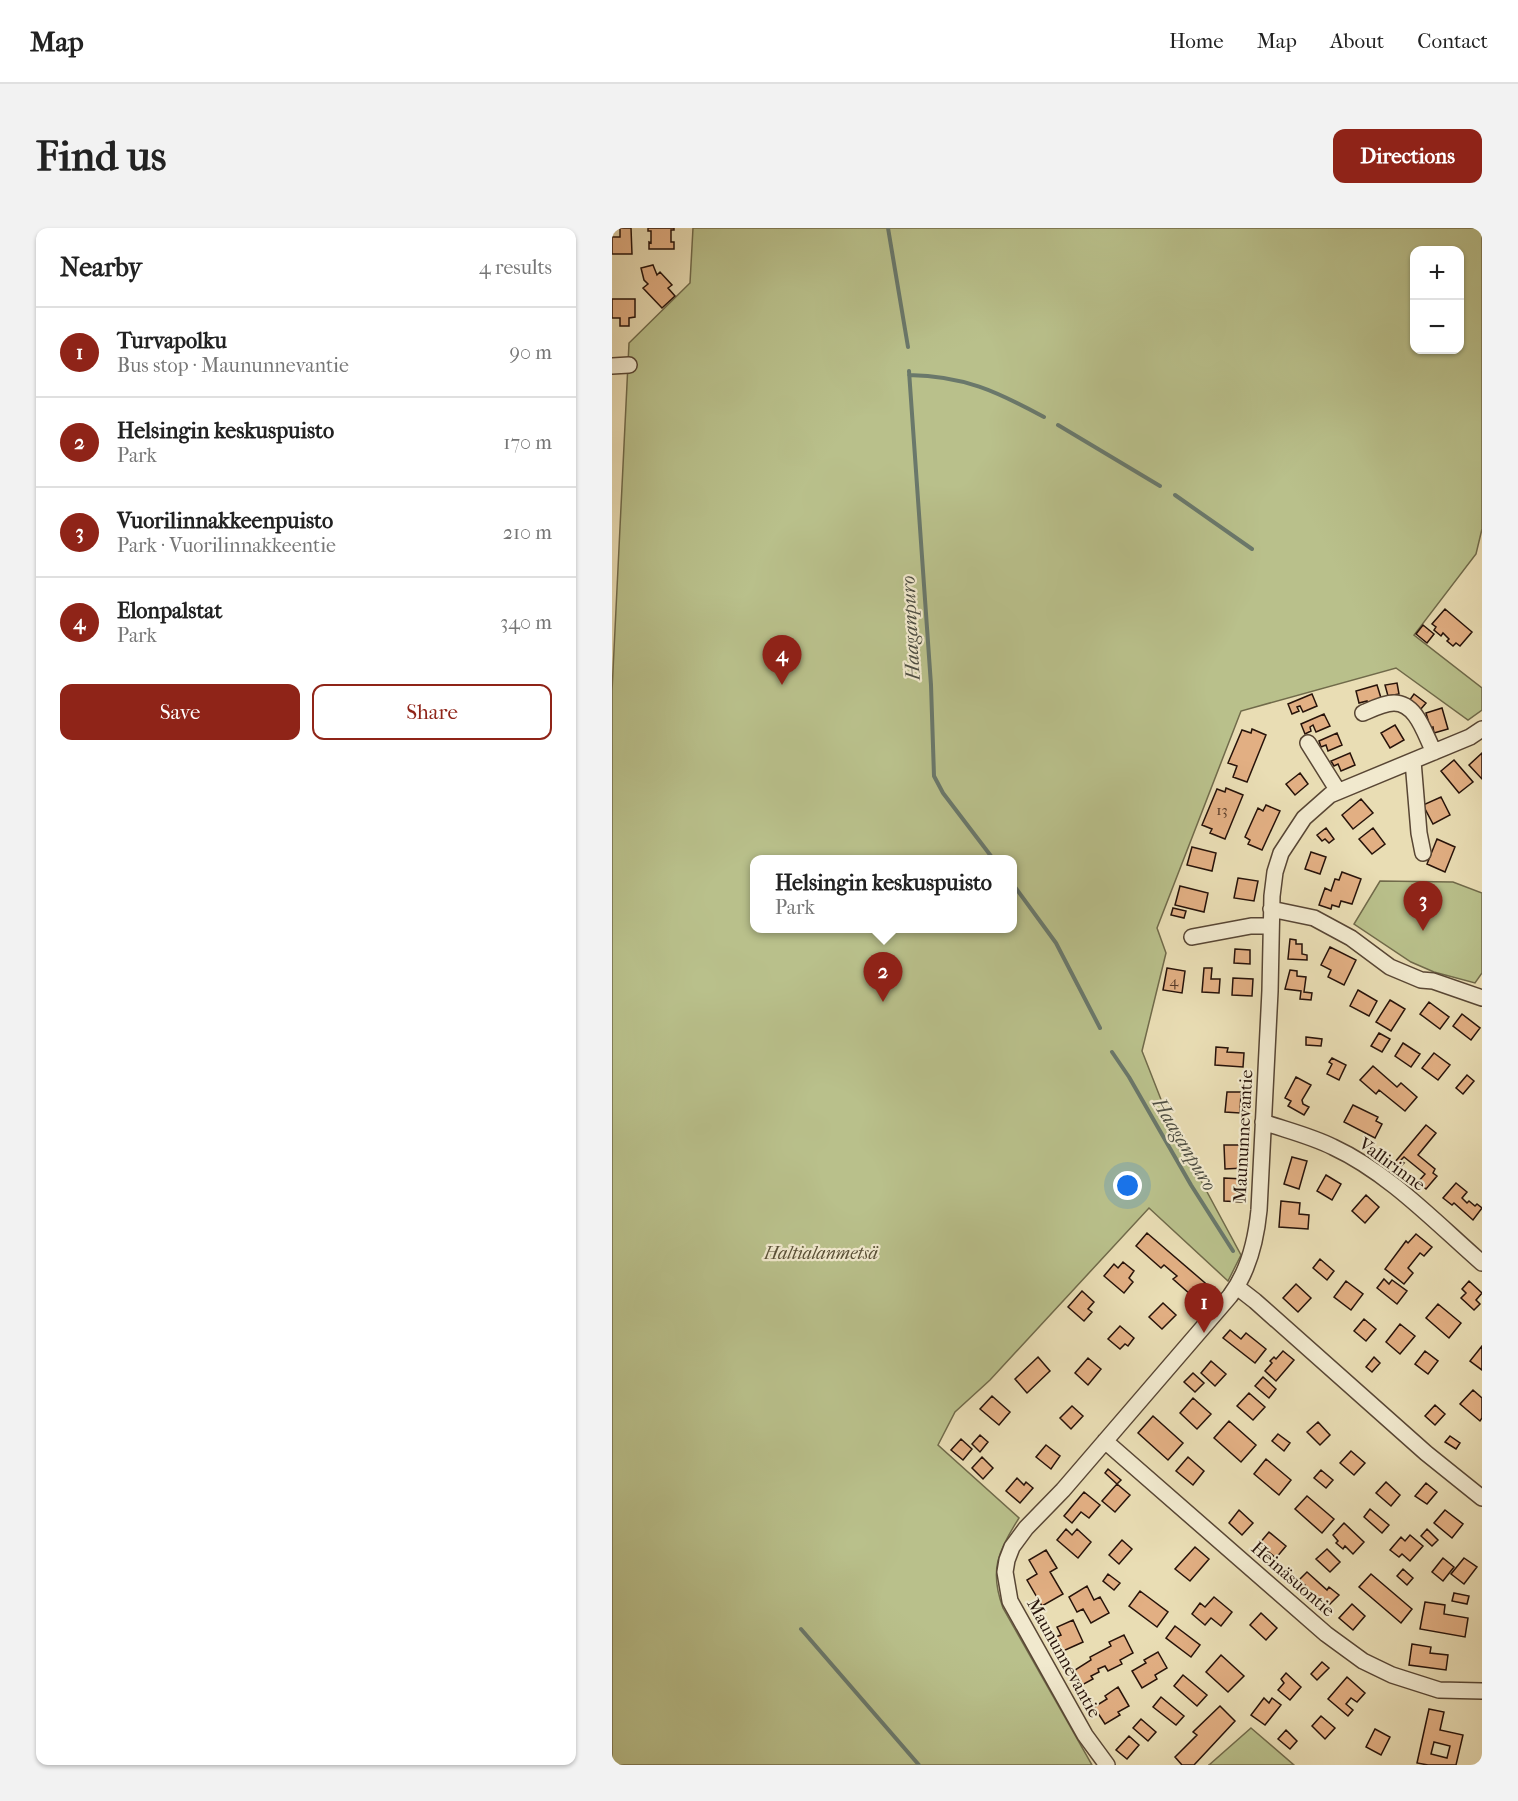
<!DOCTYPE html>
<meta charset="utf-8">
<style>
:root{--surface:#fff;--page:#f2f2f2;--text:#222;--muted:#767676;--line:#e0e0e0;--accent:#8f2418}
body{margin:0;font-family:"IM FELL French Canon",serif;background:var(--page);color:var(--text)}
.controls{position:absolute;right:18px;top:18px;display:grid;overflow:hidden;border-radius:12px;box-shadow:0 2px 4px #0004}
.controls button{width:54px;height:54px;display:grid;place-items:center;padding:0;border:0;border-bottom:2px solid var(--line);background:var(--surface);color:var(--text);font:30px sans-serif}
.you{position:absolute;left:516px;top:958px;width:21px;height:21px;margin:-15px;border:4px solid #fff;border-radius:50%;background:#1a73e8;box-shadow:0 0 0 9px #1a73e833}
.badge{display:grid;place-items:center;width:39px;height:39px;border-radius:50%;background:var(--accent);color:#fff;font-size:20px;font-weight:700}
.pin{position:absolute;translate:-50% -50px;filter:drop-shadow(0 2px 3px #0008)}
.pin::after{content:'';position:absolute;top:32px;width:21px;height:18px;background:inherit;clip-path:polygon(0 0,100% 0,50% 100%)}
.popup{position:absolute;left:138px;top:627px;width:267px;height:78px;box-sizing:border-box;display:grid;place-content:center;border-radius:12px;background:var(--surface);filter:drop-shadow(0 2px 4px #0005);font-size:20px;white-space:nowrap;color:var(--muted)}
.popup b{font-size:22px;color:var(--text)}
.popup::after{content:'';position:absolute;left:50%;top:100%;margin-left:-12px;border:12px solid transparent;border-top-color:var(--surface)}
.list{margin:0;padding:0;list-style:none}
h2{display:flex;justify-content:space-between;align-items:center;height:78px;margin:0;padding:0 24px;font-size:26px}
h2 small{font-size:20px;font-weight:400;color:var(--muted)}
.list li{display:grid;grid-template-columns:39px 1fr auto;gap:18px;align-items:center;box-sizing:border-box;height:90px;padding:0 24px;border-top:2px solid var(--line)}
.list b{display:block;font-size:22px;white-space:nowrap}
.list p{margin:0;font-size:20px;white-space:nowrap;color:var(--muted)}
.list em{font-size:20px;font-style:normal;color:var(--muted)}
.actions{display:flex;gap:12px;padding:18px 24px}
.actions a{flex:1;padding:14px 0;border:2px solid var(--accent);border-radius:12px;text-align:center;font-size:21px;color:var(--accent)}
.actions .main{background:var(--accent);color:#fff}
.map{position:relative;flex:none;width:870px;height:1537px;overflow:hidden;border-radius:12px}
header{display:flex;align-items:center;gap:36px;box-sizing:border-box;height:84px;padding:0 30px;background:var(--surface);border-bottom:2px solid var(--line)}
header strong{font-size:28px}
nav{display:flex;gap:33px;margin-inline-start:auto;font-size:21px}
.intro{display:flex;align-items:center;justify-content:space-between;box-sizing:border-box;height:144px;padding:0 36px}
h1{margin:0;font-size:42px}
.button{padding:15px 27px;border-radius:12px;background:var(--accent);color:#fff;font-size:21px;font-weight:700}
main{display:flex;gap:36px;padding:0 36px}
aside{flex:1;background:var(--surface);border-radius:12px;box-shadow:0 2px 4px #0004}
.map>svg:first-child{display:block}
.green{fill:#b9c08b;stroke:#706a4a;stroke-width:1.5;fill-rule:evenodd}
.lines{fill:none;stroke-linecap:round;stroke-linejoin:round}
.stream{stroke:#6a786b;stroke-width:4}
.building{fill:#e2af83;stroke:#27130a;stroke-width:1.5;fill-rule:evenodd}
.minor-casing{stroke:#584634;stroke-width:18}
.minor{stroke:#f1e9ce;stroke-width:15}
.labels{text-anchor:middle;stroke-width:4.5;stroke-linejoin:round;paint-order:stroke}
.number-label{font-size:15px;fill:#563a28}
.street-label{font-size:18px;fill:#27130a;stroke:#f1e9ce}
.park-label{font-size:18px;font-style:italic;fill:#5a5037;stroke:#f1e9ce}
.water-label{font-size:20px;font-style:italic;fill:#4e4e43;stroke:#f1e9ce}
</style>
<header>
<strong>Map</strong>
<nav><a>Home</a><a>Map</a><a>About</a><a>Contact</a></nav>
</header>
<div class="intro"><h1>Find us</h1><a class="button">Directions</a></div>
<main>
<aside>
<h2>Nearby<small>4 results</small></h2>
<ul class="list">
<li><span class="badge">1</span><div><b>Turvapolku</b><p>Bus stop · Maununnevantie</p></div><em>90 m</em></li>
<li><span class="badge">2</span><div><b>Helsingin keskuspuisto</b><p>Park</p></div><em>170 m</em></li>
<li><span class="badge">3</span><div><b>Vuorilinnakkeenpuisto</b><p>Park · Vuorilinnakkeentie</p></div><em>210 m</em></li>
<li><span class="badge">4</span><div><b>Elonpalstat</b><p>Park</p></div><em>340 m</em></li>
</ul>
<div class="actions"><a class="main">Save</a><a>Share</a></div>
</aside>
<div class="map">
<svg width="870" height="1537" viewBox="0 0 870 1537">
<rect width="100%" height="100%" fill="#e9ddb4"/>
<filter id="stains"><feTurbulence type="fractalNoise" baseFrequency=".00333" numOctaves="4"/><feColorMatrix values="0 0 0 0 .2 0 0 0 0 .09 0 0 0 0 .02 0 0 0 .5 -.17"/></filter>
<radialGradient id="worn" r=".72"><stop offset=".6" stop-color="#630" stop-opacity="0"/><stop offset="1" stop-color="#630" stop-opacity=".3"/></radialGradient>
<path class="green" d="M81 0H870V301L864 326 802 407 870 460V482L856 492 784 440 629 483 545 700 554 725 530 823 559 897 629 1027 616 1053 537 980 378 1152 343 1184 326 1217 407 1290C386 1323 377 1342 391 1380L480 1537H0V463L17 115 78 55ZM802 22H848V122H802ZM142 632H400V700H142Z
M768 653 841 654 870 665V745L863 755 822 744 799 734 742 696Z
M639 1500 682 1537H596H597Z"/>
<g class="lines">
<path class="stream" d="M276 0 296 119
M297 143 319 457 322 548 331 565 382 632
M297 147C352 148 384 163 432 189
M446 197 548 258
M563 267 640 321
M400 655 444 715 488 800
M500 824 517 849 579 957 621 1023
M189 1401 307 1537"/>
</g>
<path class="building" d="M8 0H19L20 26H0V9H8Z
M36 0H62V2H59V14H62V21H37V14L39 15V3H36Z
M41 37 45 47 48 44 60 57 56 60 63 68 50 80 31 60 36 56 32 52 29 40Z
M0 71H23V89L17 90V98H8V90H0Z
M833 381 860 404 848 418 844 415 841 418 835 413 837 411 831 405 829 408 822 402 824 399 820 396Z
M811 397 822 406 815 415 804 406Z
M785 455 787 466 776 468 773 457Z
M765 457 769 470 756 478 755 473 747 475 744 463Z
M700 466 705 478 691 484 688 478 685 479 687 483 680 486 676 476Z
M802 466 814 475 808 482 797 473Z
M830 480 836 501 822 505 821 499 815 501 812 493 816 492 814 485Z
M712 486 718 498 704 504 701 497 698 499 699 503 693 506 689 496Z
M783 497 792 512 778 520 769 505Z
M640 501 654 507 635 554 621 549 625 538 616 535 630 502 639 505Z
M725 505 730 517 716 523 714 517 709 519 707 513Z
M738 525 743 537 729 543 726 536 722 538 719 533Z
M870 525V551L857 537Z
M842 532 861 554 847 565 829 543Z
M688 545 696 556 683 567 674 556Z
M614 560 631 567 613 611 598 605 600 601 590 597 605 561 613 564Z
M829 569 838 587 821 596 811 577Z
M749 571 761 585 741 601 730 587Z
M654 577 668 583 650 622 636 616 638 612 633 609 646 580 651 583Z
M714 600 722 611 717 615 713 611 710 613 705 607Z
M761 600 773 616 760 626 747 611Z
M825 611 843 619 833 644 815 636Z
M580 619 604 625 600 643 575 637Z
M699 624 714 629 708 646 693 641Z
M730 644 749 651 740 676 729 673 727 679 720 677 719 681 707 677 713 660 719 663 723 651 727 652Z
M626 650 646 653 642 673 622 670Z
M568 658 596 665 592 684 563 677Z
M561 680 574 683 572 690 559 687Z
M678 711 684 712V716H690V726L695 727V732L676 731Z
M718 719 744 732 732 757 716 749 719 742 709 737Z
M623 721 638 722V736L622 735Z
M555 740 573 743 570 765 551 762Z
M592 740H600L599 751H608L607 765 590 764Z
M678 742 685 743V748L694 749 692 764 700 765 699 772 688 771 689 763 673 761Z
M621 750 641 751 640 768 620 767Z
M746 762 765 773 757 788 738 778Z
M778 772 793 781 779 803 764 794Z
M817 774 837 789 828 801 808 786Z
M850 786 868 800 859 812 841 798Z
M767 805 778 811 770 824 759 818Z
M694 809 710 811 709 818 694 817Z
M791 815 808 826 799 839 783 828Z
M604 819 616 820 615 824 632 825 631 839 603 837Z
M822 825 838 837 826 852 810 840Z
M720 830 734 837 727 852 715 846 720 836 717 834Z
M761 838 785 859 789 855 805 869 793 883 767 862 764 866 748 852Z
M855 847 862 853 851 866 844 860Z
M684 849 699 857 690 872 691 876 697 879 692 887 676 878 679 873 673 870Z
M615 864H629L628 885 613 884Z
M741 877 766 889 764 893 770 896 763 910 732 894Z
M814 897 824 905 806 927 823 941 821 945 825 948 814 961 806 954 813 946 792 929 788 933 792 935 788 939 783 934Z
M612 917H631L632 940 613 941Z
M680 929 695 933 687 961 672 956Z
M714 947 729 956 720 972 705 963Z
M612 950 631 951 630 974 612 973Z
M844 955 855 964 850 970 855 975 857 973 863 978 865 976 870 980 861 992 842 975 840 977 831 970Z
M754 967 767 979 753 995 740 983Z
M669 973 688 975 687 986 697 987 696 1001 667 999Z
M535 1005 599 1060 587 1074 561 1051 565 1048 552 1037 549 1040 524 1018Z
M804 1006 820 1019 812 1028 808 1025 796 1040 801 1045 792 1056 773 1041 794 1013 796 1015Z
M708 1031 722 1043 715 1052 701 1040Z
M511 1034 522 1043 517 1050 521 1054 512 1065 492 1048 502 1036 506 1040Z
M772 1051 777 1056 780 1052 795 1063 785 1076 765 1060Z
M734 1053 751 1066 739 1082 722 1069Z
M857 1053 870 1065 864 1072 868 1076 862 1082 849 1070 854 1065 850 1061Z
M684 1056 699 1070 686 1084 671 1070Z
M470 1063 482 1074 476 1081 480 1084 472 1093 456 1079Z
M551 1075 564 1087 550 1101 537 1089Z
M826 1076 849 1095 837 1110 814 1090Z
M752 1091 764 1101 754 1113 742 1103Z
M788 1096 803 1108 788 1126 774 1114Z
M508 1098 522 1110 516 1118 513 1116 508 1121 496 1111Z
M618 1102 629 1111 634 1105 654 1121 643 1135 611 1110Z
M870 1118V1142L858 1133Z
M671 1123 682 1132 664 1153 653 1143 660 1135 658 1133 662 1129 664 1131Z
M813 1123 826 1133 816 1146 803 1136Z
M426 1129 438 1143 415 1165 403 1151Z
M762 1129 768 1135 760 1144 754 1139Z
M476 1130 489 1141 476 1157 463 1145Z
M599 1133 614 1146 603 1158 589 1145Z
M581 1145 592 1155 583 1164 572 1154Z
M651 1149 664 1161 657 1170 643 1158Z
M861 1162 870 1170V1190L868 1193 848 1176Z
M637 1165 653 1179 641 1192 625 1178Z
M380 1168 398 1184 387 1197 368 1181Z
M581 1170 599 1186 585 1201 568 1185Z
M823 1177 833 1186 823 1197 813 1188Z
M460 1178 471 1188 459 1201 448 1190Z
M541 1188 571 1215 556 1232 526 1205Z
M617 1193 644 1217 629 1234 602 1210Z
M706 1194 718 1207 708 1217 695 1204Z
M666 1206 678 1215 672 1223 660 1213Z
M368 1207 376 1214 368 1224 360 1216Z
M838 1208 848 1215 844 1221 833 1214Z
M349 1211 360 1221 351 1232 339 1222Z
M434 1217 448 1228 439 1241 424 1229Z
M739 1223 753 1235 742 1247 728 1235Z
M370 1229 381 1240 371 1251 360 1240Z
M576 1229 592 1243 581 1257 564 1243Z
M654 1231 679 1252 667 1267 642 1246Z
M496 1241 509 1252 505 1256 493 1245Z
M709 1242 721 1252 714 1260 702 1250Z
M405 1250 412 1257 414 1254 421 1260 408 1275 394 1263Z
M774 1254 788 1267 779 1278 764 1265Z
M814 1255 825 1264 815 1276 803 1268Z
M505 1256 518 1267 503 1284 490 1273Z
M472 1264 488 1277 477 1290 469 1284 460 1295 452 1288Z
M695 1268 722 1291 710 1305 683 1281Z
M758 1281 777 1297 770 1305 752 1289Z
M627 1282 641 1295 630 1307 617 1295Z
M833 1282 851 1296 840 1310 822 1295Z
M732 1295 752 1314 741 1326 733 1318 731 1321 724 1315 726 1313 721 1307Z
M454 1301 460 1307 465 1301 479 1314 466 1330 445 1312Z
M815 1301 826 1312 820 1318 809 1308Z
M657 1304 674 1318 664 1330 647 1316Z
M798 1307 811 1318 798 1333 790 1326 787 1329 778 1322 789 1309 793 1313Z
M510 1312 520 1321 507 1336 497 1327Z
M583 1319 597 1331 578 1353 563 1341Z
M715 1321 728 1334 718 1344 704 1331Z
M434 1322 445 1340 438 1344 451 1366 430 1378 415 1352 425 1346 417 1332Z
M831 1330 842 1339 831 1353 820 1344Z
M852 1330 865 1339 852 1356 839 1346Z
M791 1341 801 1350 795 1357 785 1348Z
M695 1344 715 1362 717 1359 727 1367 718 1376 716 1374 710 1381 689 1362 693 1357 687 1352Z
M496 1346 508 1355 502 1362 491 1353Z
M759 1346 800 1381 789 1395 747 1359Z
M475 1358 482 1372 488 1369 497 1385 479 1395 471 1381 465 1384 457 1369Z
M528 1363 556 1384 545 1399 517 1378Z
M842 1365 857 1368 855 1376 840 1373Z
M602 1369 620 1384 609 1398 599 1390 593 1397 580 1386 588 1375 593 1379Z
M813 1374 833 1377 832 1386 856 1390 853 1409 808 1401Z
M740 1376 753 1388 741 1402 727 1390Z
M649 1385 665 1400 654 1412 638 1397Z
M461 1392 471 1414 451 1423 444 1409 449 1407 445 1399Z
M563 1398 588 1417 579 1429 554 1410Z
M512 1407 521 1425 508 1432 510 1436 496 1443 493 1438 486 1441 487 1444 479 1448 481 1451 470 1457 463 1442 479 1432 478 1429 499 1418 497 1414Z
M800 1416 819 1419 818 1425 836 1427 834 1442 797 1437Z
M546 1424 555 1440 543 1447 545 1451 530 1460 520 1443 534 1435 532 1432Z
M609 1427 632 1448 616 1464 594 1444Z
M710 1434 717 1440 705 1452 699 1446Z
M674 1445 689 1459 678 1472 666 1462 672 1455 669 1451Z
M571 1447 595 1467 585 1478 562 1458Z
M735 1449 753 1465 745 1474 739 1470 734 1476 741 1482 736 1488 716 1471Z
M506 1459 517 1478 506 1484 508 1487 493 1496 482 1479 495 1471 493 1468Z
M549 1469 572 1488 564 1497 541 1479Z
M652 1470 657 1475 660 1470 669 1477 653 1497 639 1487Z
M608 1478 623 1493 582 1537H570L563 1529 585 1507 581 1504Z
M817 1481 832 1484 828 1502 851 1507 844 1537H816L805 1535ZM822 1514 838 1518 835 1530 819 1526Z
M709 1488 723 1500 713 1511 700 1498Z
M529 1491 544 1504 536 1513 521 1500Z
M763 1501 778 1509 769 1527 754 1519Z
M674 1502 685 1513 678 1521 666 1511Z
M517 1508 527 1517 515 1531 504 1522Z"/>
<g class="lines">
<g class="minor-casing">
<path id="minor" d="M0 138 17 137
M751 485C760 481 772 475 782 475 805 475 813 507 822 524
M696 515 726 563
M801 533 807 605 811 625
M659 681 702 690 739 710 778 739 809 752 821 753 870 770
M580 709 639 698H659
M651 894C674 902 699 908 721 919 777 945 823 994 870 1035
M625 1059 643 1073 814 1225 870 1270
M493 1213 714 1406 751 1433 780 1447 827 1462 870 1463
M495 1537 473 1507 398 1373 393 1344 395 1332 400 1319 414 1300 451 1262 618 1068C637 1043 644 1013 647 982L658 763 660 668 663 644 669 625 692 590 718 567 858 509 870 501"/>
</g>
<use href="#minor" class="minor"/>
</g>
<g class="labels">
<g class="number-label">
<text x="610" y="587">13</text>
<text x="562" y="758">4</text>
</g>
<g class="street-label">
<text transform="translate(631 908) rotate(-87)" y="6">Maununnevantie</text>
<text transform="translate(780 936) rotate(36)" y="6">Vallirinne</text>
<text transform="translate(681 1351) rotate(41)" y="6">Heinäsuontie</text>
<text transform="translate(452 1430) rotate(61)" y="6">Maununnevantie</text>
</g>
<g class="park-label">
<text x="209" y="1031">Haltialanmetsä</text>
</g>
<g class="water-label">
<text transform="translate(298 400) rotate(-93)" y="7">Haaganpuro</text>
<text transform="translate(573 916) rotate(59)" y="7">Haaganpuro</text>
</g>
</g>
<rect width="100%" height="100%" filter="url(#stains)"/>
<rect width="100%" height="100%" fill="url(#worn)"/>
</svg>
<div class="controls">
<button>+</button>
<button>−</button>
</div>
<div class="you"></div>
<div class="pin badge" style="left:592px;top:1105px">1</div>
<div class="pin badge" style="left:271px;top:774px">2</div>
<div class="popup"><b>Helsingin keskuspuisto</b>Park</div>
<div class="pin badge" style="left:811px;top:703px">3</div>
<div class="pin badge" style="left:170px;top:457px">4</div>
</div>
</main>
